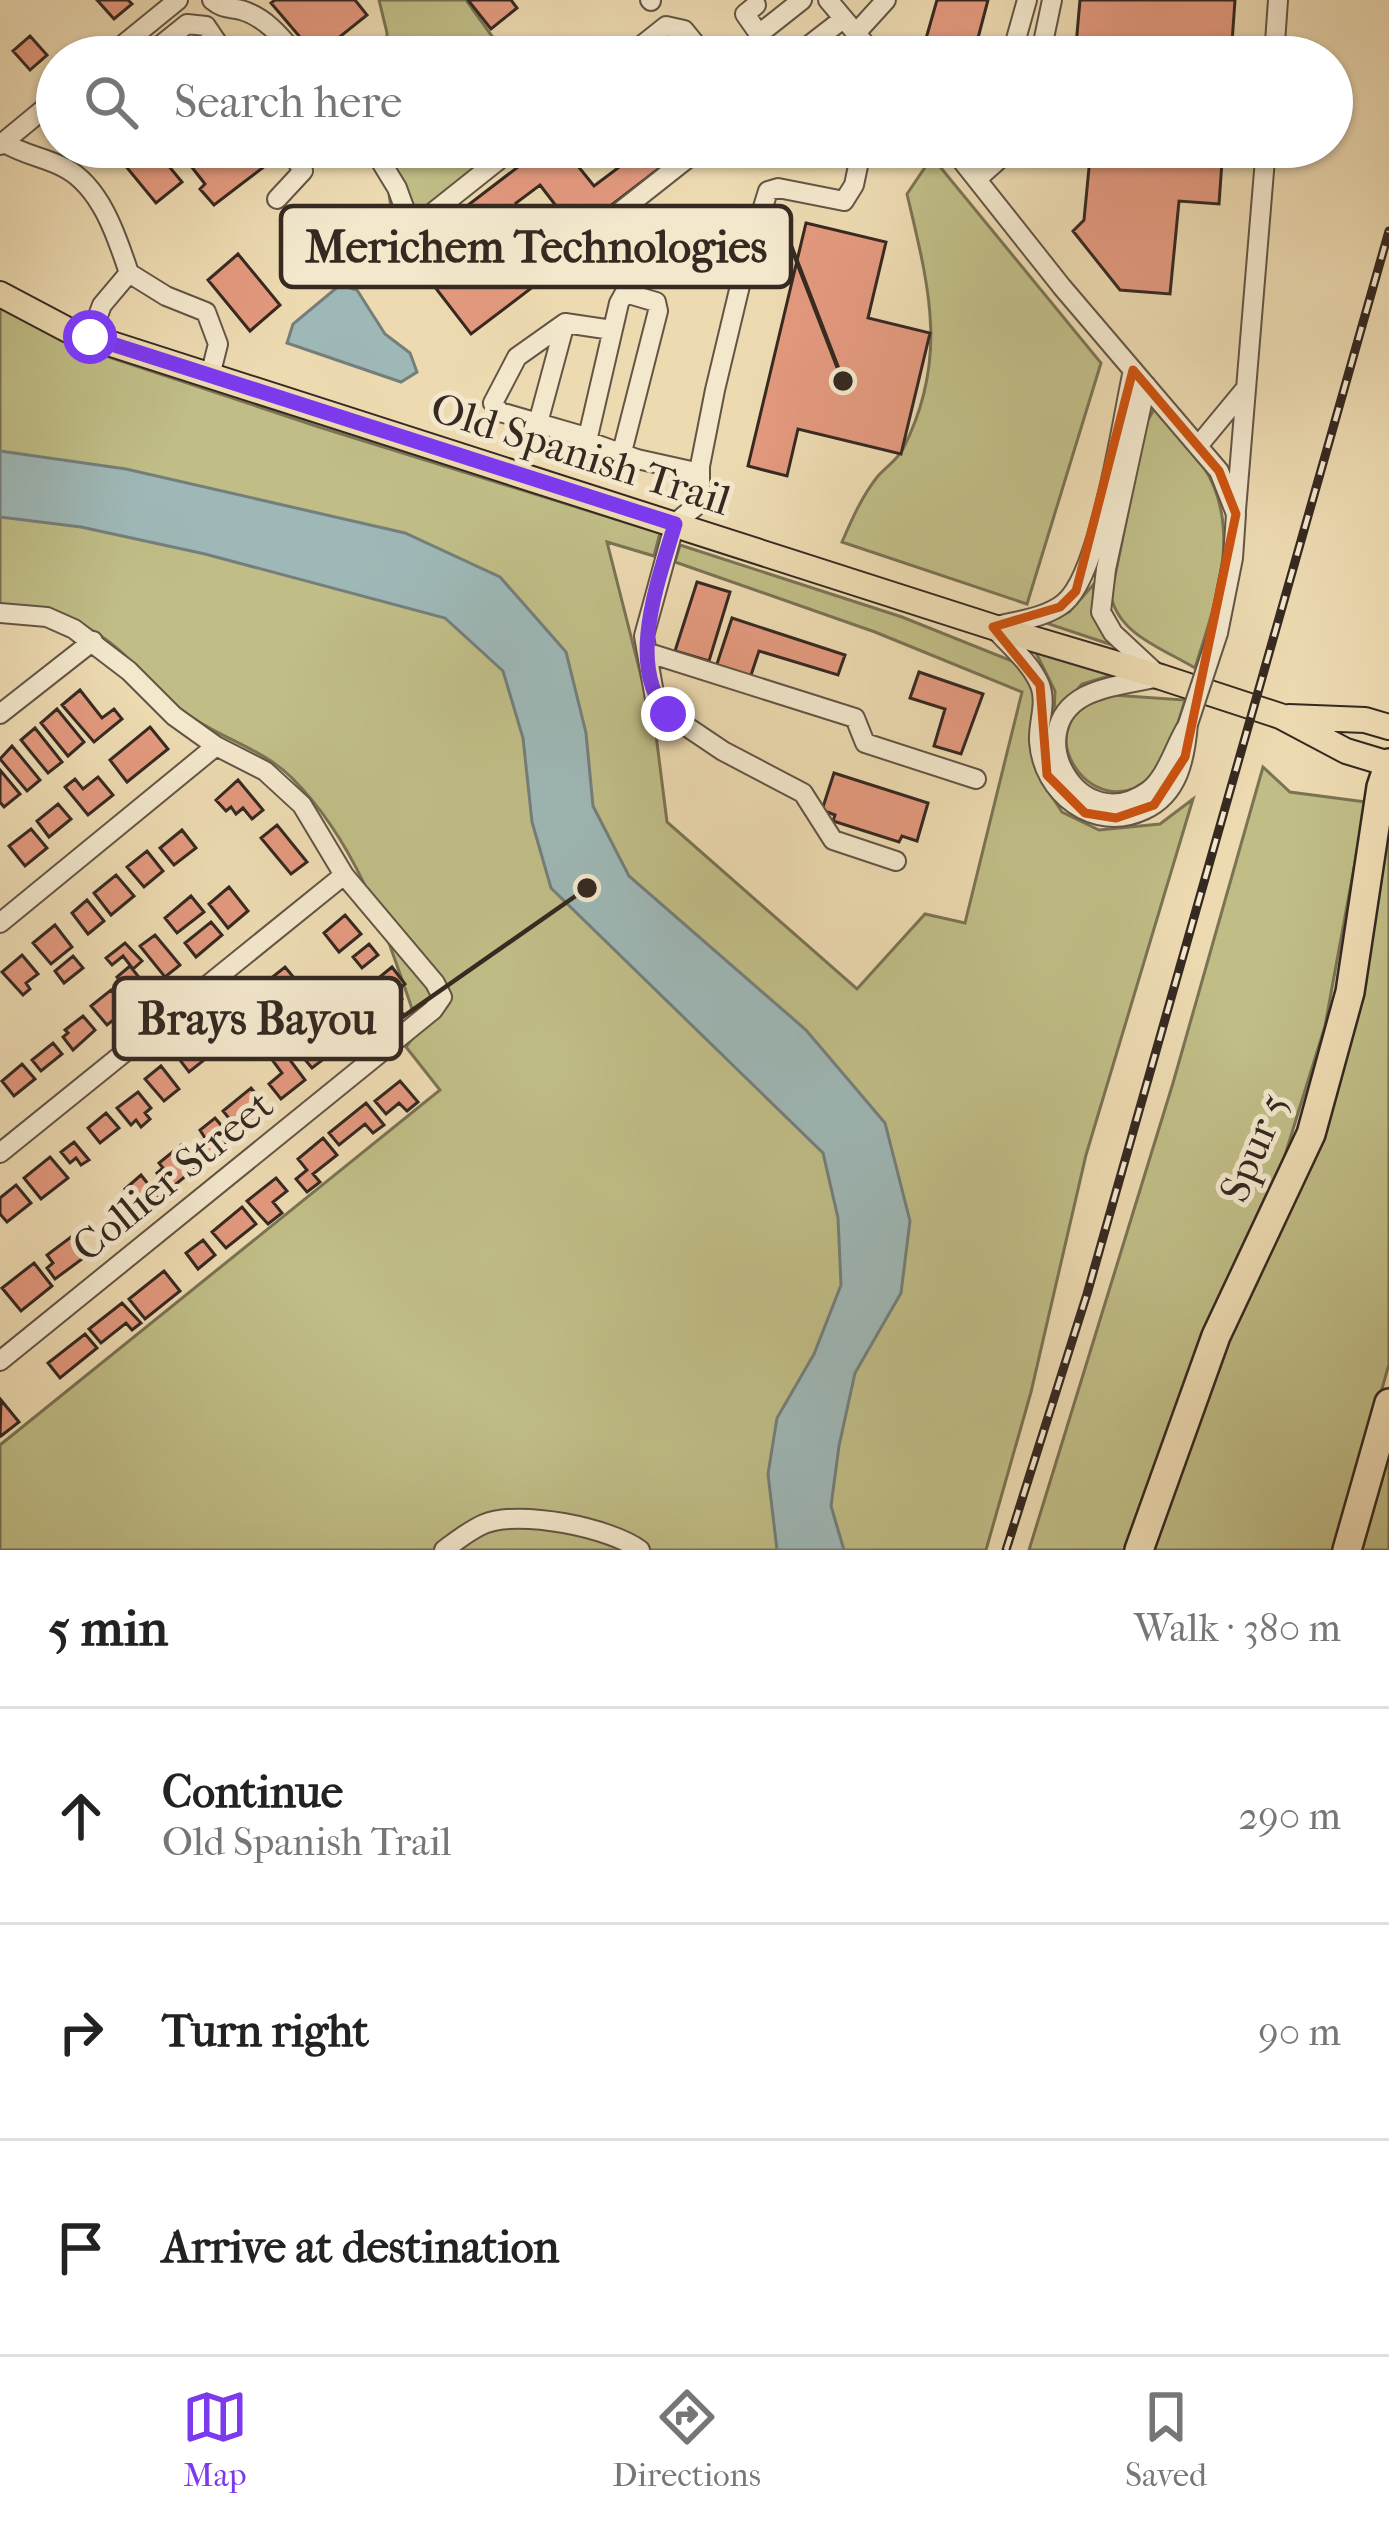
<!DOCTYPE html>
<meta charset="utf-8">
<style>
:root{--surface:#fff;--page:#f2f2f2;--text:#222;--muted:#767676;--line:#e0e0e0;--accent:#7c3aed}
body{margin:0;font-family:"IM FELL French Canon",serif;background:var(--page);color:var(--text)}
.stop{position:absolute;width:36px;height:36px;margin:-27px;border:9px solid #7c3aed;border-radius:50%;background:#fff}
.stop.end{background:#7c3aed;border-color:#fff;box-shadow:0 3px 12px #0008}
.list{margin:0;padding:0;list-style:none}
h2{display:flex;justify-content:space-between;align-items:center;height:156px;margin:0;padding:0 48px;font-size:51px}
h2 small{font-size:39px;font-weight:400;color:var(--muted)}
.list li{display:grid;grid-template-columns:78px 1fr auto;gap:36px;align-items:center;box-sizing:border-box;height:216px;padding:0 48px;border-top:3px solid var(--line)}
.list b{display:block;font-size:45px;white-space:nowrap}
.list p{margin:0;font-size:39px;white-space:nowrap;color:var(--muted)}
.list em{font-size:39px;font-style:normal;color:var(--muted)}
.icon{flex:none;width:66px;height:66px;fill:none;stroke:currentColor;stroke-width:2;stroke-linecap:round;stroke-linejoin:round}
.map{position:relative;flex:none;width:1389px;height:1550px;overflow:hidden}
.search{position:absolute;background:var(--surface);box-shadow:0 3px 9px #0004;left:36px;right:36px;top:36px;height:132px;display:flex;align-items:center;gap:30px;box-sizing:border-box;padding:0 42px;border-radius:66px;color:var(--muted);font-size:45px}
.sheet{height:804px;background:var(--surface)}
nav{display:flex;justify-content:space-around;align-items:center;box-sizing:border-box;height:168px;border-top:3px solid var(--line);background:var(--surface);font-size:33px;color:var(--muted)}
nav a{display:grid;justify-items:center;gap:6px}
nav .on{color:var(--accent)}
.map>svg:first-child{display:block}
.green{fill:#c0bd86;stroke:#7a7354;stroke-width:3}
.water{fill:#9eb8b7;stroke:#747f7b;stroke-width:3}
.building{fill:#e3997e;stroke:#352921;stroke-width:3;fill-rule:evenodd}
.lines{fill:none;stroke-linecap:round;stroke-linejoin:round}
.minor-casing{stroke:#635545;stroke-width:22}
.major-casing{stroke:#352921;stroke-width:28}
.highway-casing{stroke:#352921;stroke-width:32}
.minor{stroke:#f3e7cc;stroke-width:18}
.major{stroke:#eddab1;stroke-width:24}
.highway{stroke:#eddab1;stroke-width:27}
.rail-casing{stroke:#352921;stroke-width:9}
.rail{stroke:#f3e7cc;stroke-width:4.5;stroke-dasharray:14;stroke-linecap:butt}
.minor-bridge-casing{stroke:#635545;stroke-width:22;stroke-linecap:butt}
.minor-bridge{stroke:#f3e7cc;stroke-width:18}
.route{stroke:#7c3aed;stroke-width:15}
.marked{fill:none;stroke:#cd520f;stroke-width:9;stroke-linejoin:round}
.labels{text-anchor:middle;stroke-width:10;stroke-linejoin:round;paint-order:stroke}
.street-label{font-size:42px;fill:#352921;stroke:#f3e7cc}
.leader{fill:none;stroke:#352921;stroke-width:4.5}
.callout-dot{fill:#352921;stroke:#f3e7cc;stroke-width:4.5}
.callout{fill:#f3e7cc;stroke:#352921;stroke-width:4.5}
.callout-label{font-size:45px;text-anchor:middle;font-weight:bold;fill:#352921}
</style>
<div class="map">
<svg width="1389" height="1550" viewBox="0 0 1389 1550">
<rect width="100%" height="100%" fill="#eddab1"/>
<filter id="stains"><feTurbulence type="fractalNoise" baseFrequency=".00167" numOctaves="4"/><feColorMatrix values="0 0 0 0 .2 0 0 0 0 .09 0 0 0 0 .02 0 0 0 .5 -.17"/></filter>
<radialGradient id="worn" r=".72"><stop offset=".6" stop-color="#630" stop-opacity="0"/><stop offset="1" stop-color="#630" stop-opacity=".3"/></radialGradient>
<path class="green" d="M379 0H466L507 57H387V33Z
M407 147H505L424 212 392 210C385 183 389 168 407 147Z
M932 157 1101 363 1027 604 842 542C852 519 862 496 878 476 886 467 897 460 903 449 949 359 929 287 907 194Z
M0 308 73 345 319 427 660 533 654 556 607 542 656 735 667 822 857 989 925 914 965 923 1022 692 875 632 675 562 680 545 902 617 1012 661 1031 676 1040 711 1030 744 1042 781 1062 812 1099 830 1160 824 1193 799 1086 1155 1031 1392 986 1550H0V1445L440 1090 406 1047 419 1029C388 940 361 847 292 778 262 748 218 738 184 712 150 686 127 649 88 628 63 615 28 611 0 604Z
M1155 408C1171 427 1190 445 1203 466 1244 528 1215 604 1195 668 1164 649 1119 635 1111 596L1146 423Z
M1094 584 1093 608 1115 642 1112 645 1043 622 1069 612Z
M1034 649 1108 673 1109 676 1082 684 1054 716 1055 691Z
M1112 695 1185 700C1178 724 1168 759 1150 777 1094 832 1015 717 1112 695Z
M1263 767 1290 792 1366 802 1325 1026 1273 1194 1168 1429 1128 1550H1029L1173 1083Z
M1389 826V1364L1337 1550H1151L1229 1336 1305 1169 1378 889Z
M1389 1439V1550H1357Z"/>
<path class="water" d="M340 285 357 290 385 334 410 353 417 372 401 382 287 343 293 324Z
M0 451 126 469 405 533 500 577 566 652 586 733 593 806 629 876 806 1030 885 1123 910 1221 901 1293 855 1373 839 1446 831 1506 844 1550H777L768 1474 777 1418 814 1354 841 1285 838 1218 823 1153 551 888 532 822 523 738 503 671 445 618 205 554 81 527 0 517Z"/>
<path class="building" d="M97 0H128L132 4 114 19Z
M275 0H355L367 15 316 56 271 3Z
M468 0H511L517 8 491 29Z
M937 0H988L973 57H951L952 51 925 42Z
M1080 0H1235L1231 57H1075Z
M30 36 47 55 30 70 13 51Z
M110 147H153L182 182 156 203Z
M176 147H235L245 159 257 148 269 163 214 205 200 189 205 184Z
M544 147H590L573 160 594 186 618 168 602 147H687L583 227 572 213 553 227 565 242 533 267 542 280 471 334 421 269 463 237 492 274 502 267 459 212ZM540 185 560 211 536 229 516 203Z
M1091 147H1223L1219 204 1179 201 1170 294 1120 290 1073 231 1084 220Z
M806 223 886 242 868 318 930 333 901 454 798 429 787 476 748 466Z
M238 254 280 305 250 331 208 280Z
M697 582 730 592 709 661 675 651Z
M732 618 845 655 838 675 759 651 749 681 715 670Z
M919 672 983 694 961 754 934 746 945 709 910 698Z
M80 690 102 718 114 709 122 719 94 742 62 705Z
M57 709 84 742 68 756 41 723Z
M150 727 168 749 127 782 110 760Z
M35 728 62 762 48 773 21 740Z
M12 746 40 780 27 791 0 759Z
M0 770 20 794 4 807 0 802Z
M834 773 928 803 917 841 902 836 899 842 833 821 835 815 822 810Z
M98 777 113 795 88 815 65 787 75 779 83 789Z
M238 780 263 810 252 819 243 808 236 814 231 807 226 811 216 800Z
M58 804 71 819 49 837 37 821Z
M277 825 307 862 291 874 261 838Z
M31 829 47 848 25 866 9 846Z
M182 830 196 848 174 865 160 848Z
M147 851 163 871 144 887 127 867Z
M116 875 134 896 111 915 94 893Z
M229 887 248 911 228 928 209 904Z
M191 896 204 912 177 933 165 918Z
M87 900 104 921 88 934 72 913Z
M345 915 361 934 339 952 324 933Z
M211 922 222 935 196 957 185 943Z
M55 925 72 947 51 964 33 943Z
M155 935 180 965 165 977 140 946Z
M125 943 142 961 133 969 123 956 112 965 106 958Z
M369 944 378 955 362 968 353 957Z
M22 955 38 974 26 983 30 989 23 995 2 972Z
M73 956 83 968 64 983 55 971Z
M130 966 153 995 140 1006 117 977Z
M285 967 300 985 293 991 298 997 289 1004 270 979Z
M392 967 405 984 396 991 402 999 395 1004 403 1014 393 1022 378 997 390 987 381 976Z
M111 990 127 1009 107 1025 91 1006Z
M83 1016 95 1030 73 1050 63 1037 68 1033 65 1030Z
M326 1025 342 1045 312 1068 296 1049Z
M199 1036 213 1053 189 1072 176 1055Z
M53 1043 62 1054 41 1071 32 1060Z
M284 1052 305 1080 281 1099 269 1084 282 1073 273 1061Z
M22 1064 35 1079 14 1096 2 1081Z
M161 1066 179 1089 164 1101 145 1079Z
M400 1081 418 1102 407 1111 399 1103 386 1114 375 1101Z
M251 1088 269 1110 241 1133 223 1111Z
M138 1092 151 1108 145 1113 150 1119 141 1127 136 1120 131 1125 117 1108Z
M366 1103 384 1125 373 1133 365 1124 339 1145 329 1133Z
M106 1113 119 1128 100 1143 88 1128Z
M215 1118 232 1138 204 1162 193 1148 205 1138 200 1130Z
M323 1138 337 1155 313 1174 320 1182 307 1192 296 1179 307 1170 298 1159Z
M74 1142 89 1160 81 1165 76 1158 70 1163 61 1152Z
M181 1145 198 1166 170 1189 157 1173 163 1168 159 1163Z
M50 1157 68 1178 41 1199 24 1178Z
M141 1175 160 1199 144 1212 141 1208 130 1217 119 1203 129 1194 125 1189Z
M276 1178 287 1191 273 1202 282 1213 268 1224 247 1201Z
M16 1185 31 1203 7 1222 0 1214V1198Z
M242 1207 256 1224 226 1248 212 1232Z
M71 1237 86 1256 55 1279 47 1268 53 1263 47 1255Z
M203 1240 215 1255 198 1269 186 1253Z
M34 1263 52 1286 21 1311 2 1288Z
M164 1271 180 1291 145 1319 129 1299Z
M122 1303 141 1323 132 1330 126 1323 101 1343 89 1329Z
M85 1334 97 1348 60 1378 48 1363Z
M1 1400 19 1422 1 1436 0 1434Z"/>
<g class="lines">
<g class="minor-casing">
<path id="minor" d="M212 0C223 9 228 7 241 10 266 17 282 38 298 57
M650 0 651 1
M828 0 876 57
M756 5 745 14 759 34 802 0
M856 33 886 0
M108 57 178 0
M146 57 187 24 206 26 227 57
M627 57 666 26 684 30 706 57
M794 57 843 19
M1011 57 1027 0
M1040 57 1052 0
M1274 57 1278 0
M3 142C23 155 45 157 65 168 101 187 117 237 129 273
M0 145 57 98
M372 147 397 188 412 229 515 147
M862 147 854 185 844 201 778 188 768 191 744 269 715 390 700 466V489L695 507 675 523 644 636 655 699 668 714 723 751 803 793 833 840 896 861
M951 147 1062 287 1219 471 1236 514 1233 558 1218 633
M977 179 1013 147
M977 179 986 147
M277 199 303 171 288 147
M574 248 702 147
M384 252 412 229
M696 257 744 269
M90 337 102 305 129 273 166 296 206 312 218 344 210 376
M1133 370C1122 420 1100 574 1064 603 1046 618 1015 621 993 627 1008 644 1031 663 1040 685 1047 704 1038 722 1039 741 1042 793 1094 834 1144 810 1179 794 1185 758 1188 724
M1146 385 1106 569 1101 612 1113 633 1157 674
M538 423 565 323
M586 437 500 412 493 403 517 357 565 323 612 330
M1198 446 1246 388
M622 452 658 311 656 302 629 294H624L619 303 587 441 637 459 700 473
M1236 510 1266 147
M0 613 47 617 74 629 129 671 174 716 216 746 265 771 302 805 344 875 435 983 442 997 433 1010 0 1361
M649 653 855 718 865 743 976 779
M1158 677C1134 683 1107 685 1085 696 1018 731 1080 840 1148 791 1166 778 1174 748 1186 728
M0 714 93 641
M0 923 216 746
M0 1153 344 875
M444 1550C456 1541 470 1530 484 1524 519 1509 611 1528 640 1550"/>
</g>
<g class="major-casing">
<path id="major" d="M0 294 68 330 993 627 1161 677 1280 716 1346 751 1389 764
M1289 717 1365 720 1389 727"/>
</g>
<g class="highway-casing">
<path id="highway" d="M1139 1550 1216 1336 1311 1134 1350 992 1381 787 1389 763
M1347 1550 1389 1403"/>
</g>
<use href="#minor" class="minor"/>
<use href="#major" class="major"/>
<use href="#highway" class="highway"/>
<g class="rail-casing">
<path id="rail" d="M1006 1550 1087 1294 1389 231"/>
</g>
<use href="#rail" class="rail"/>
<g class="minor-bridge-casing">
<path id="minor-bridge" d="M1188 724 1218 633"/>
</g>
<use href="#minor-bridge" class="minor-bridge"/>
</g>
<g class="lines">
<path class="route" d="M90 337 675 524C659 579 625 666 668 714"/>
</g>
<path class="marked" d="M1133 370 1219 471 1236 514 1185 757 1154 805 1116 818 1085 813 1047 775 1040 685 993 627 1060 607 1076 591Z"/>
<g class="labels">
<g class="street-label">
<text transform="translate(581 453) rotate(18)" y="15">Old Spanish Trail</text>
<text transform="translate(1253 1147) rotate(-67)" y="15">Spur 5</text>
<text transform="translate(172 1175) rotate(-39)" y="15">Collier Street</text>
</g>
</g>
<path class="leader" d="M843 381L791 246M587 888L401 1018"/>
<g class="callout-dot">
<circle cx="843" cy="381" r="12"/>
<circle cx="587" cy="888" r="12"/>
</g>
<g class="callout">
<rect x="281" y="206" width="510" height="81" rx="12"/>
<rect x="114" y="978" width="287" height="81" rx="12"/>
</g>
<g class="callout-label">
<text x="536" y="262">Merichem Technologies</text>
<text x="257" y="1034">Brays Bayou</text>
</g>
<rect width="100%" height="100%" filter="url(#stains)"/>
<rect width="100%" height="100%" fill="url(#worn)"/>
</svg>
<div class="stop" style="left:90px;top:337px"></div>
<div class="stop end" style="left:668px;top:714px"></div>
<div class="search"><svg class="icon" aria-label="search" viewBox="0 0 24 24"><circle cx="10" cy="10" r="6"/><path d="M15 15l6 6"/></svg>Search here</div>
</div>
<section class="sheet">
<h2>5 min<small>Walk · 380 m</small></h2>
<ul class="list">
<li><svg class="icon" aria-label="ahead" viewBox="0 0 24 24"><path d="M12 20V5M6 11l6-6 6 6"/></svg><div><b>Continue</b><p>Old Spanish Trail</p></div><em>290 m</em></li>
<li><svg class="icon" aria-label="right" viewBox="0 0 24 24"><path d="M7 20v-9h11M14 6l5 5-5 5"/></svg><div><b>Turn right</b></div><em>90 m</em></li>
<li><svg class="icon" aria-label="arrive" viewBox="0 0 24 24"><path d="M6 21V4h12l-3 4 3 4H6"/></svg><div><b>Arrive at destination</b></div></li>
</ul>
</section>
<nav>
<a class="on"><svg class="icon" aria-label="map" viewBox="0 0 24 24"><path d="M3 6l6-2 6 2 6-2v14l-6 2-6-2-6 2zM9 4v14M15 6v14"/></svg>Map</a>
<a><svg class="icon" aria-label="directions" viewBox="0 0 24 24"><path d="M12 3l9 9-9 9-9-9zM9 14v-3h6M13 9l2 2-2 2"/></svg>Directions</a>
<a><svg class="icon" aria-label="saved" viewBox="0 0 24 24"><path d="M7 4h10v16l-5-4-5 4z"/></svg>Saved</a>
</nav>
